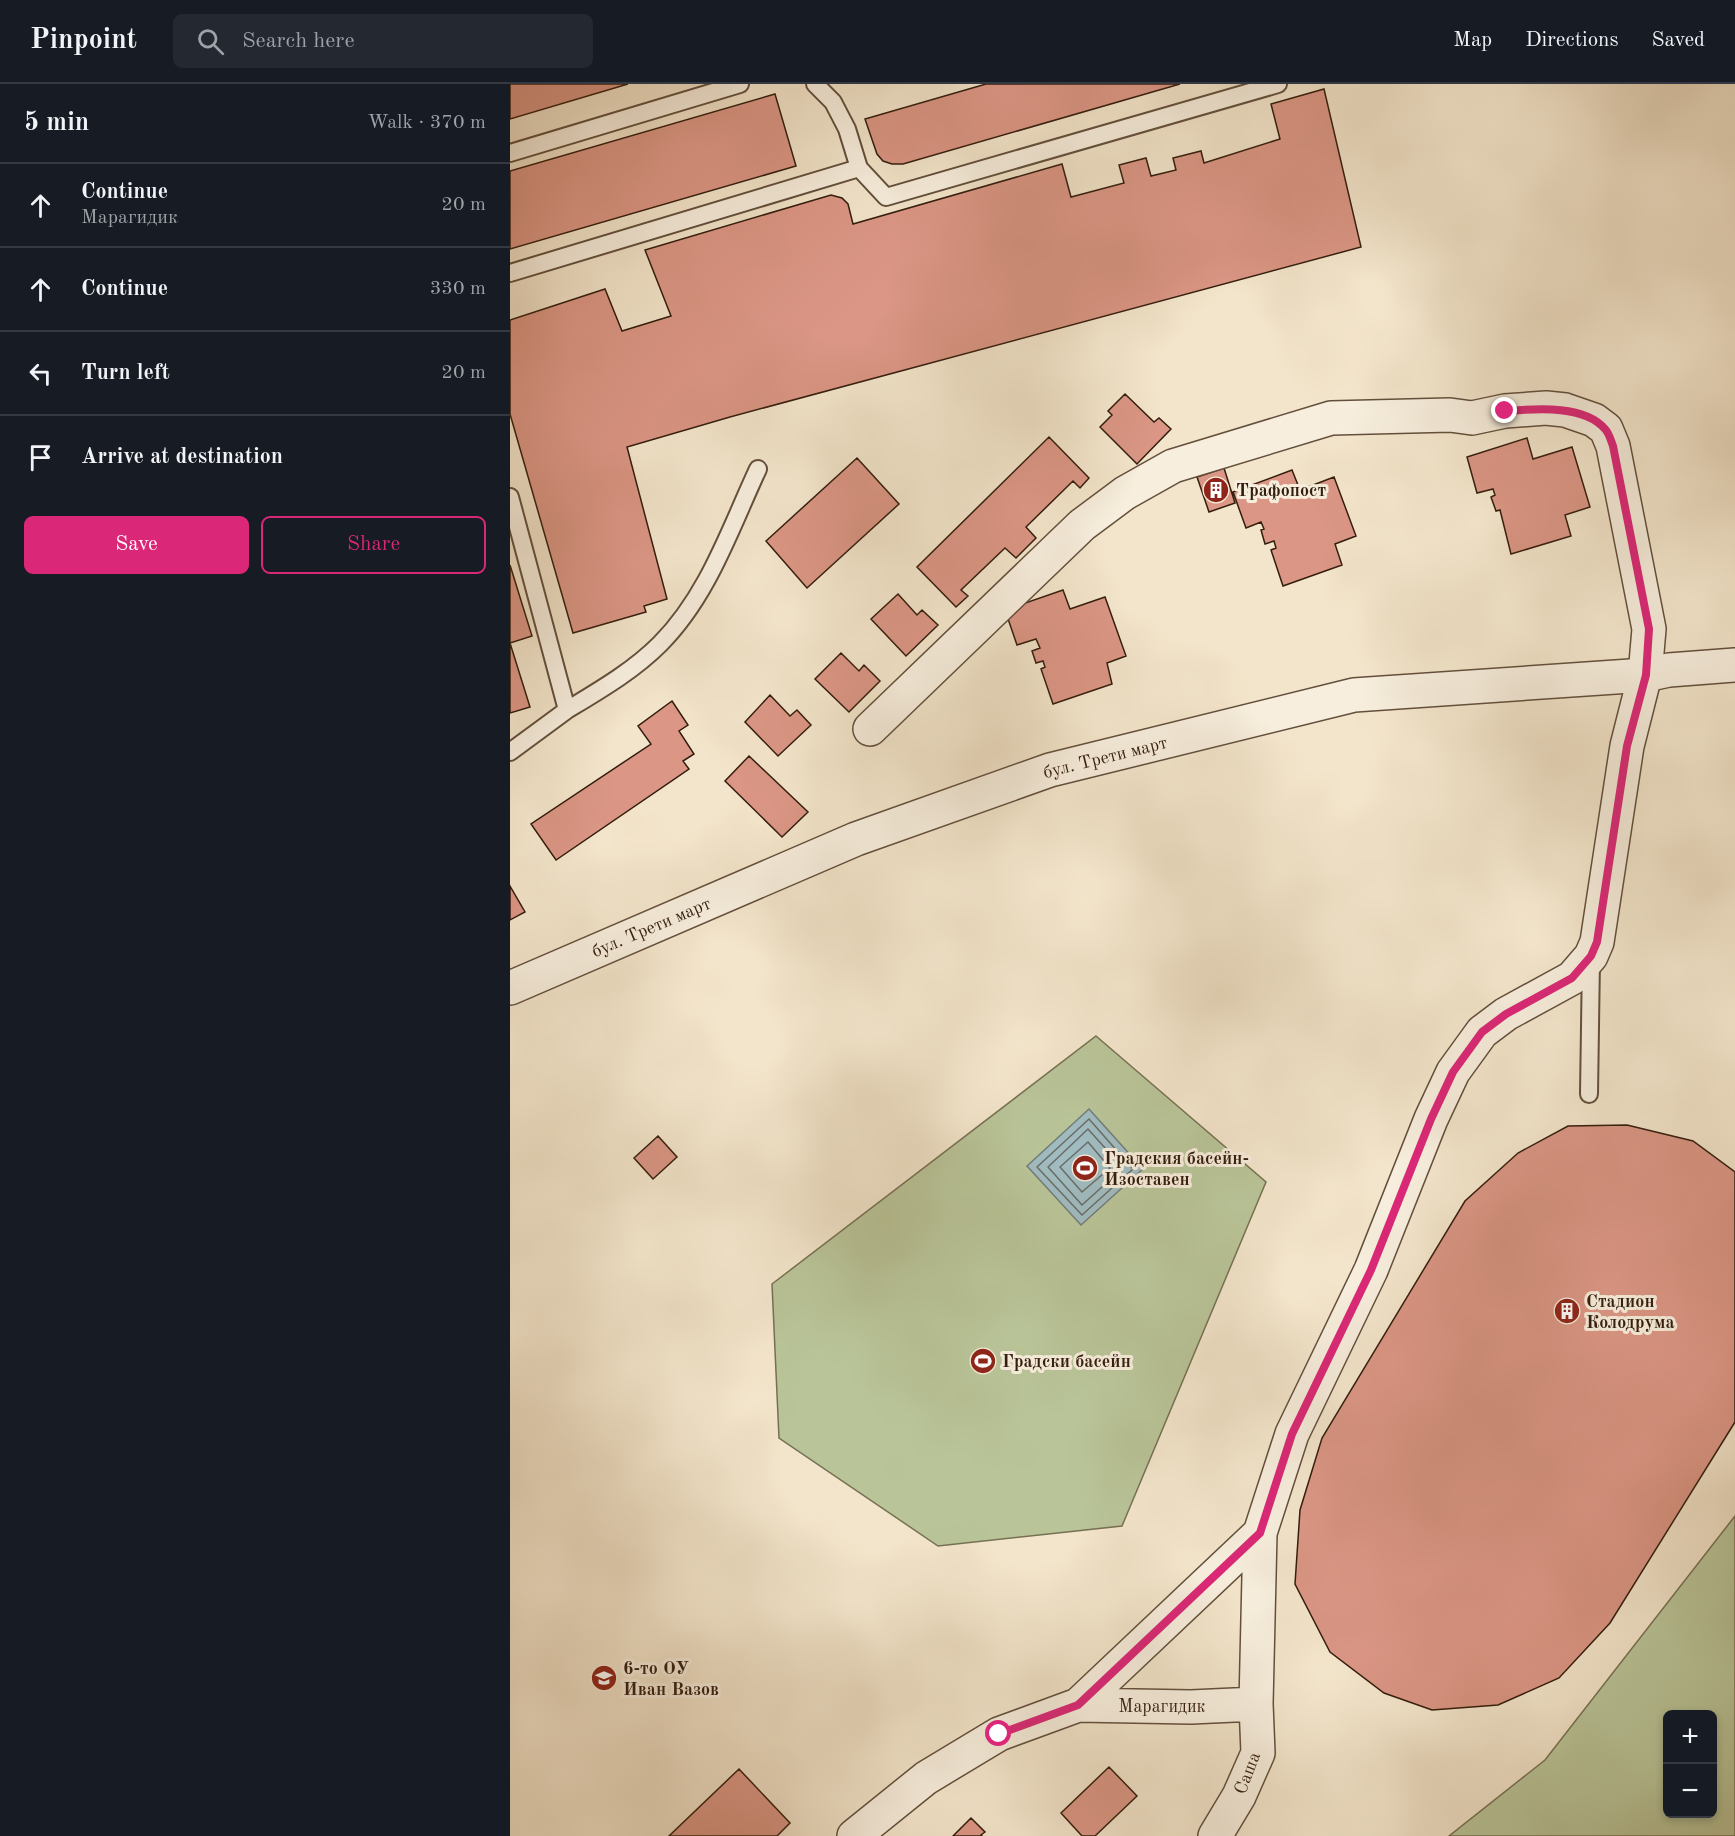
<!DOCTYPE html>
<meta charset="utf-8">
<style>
:root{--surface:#171b24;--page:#242831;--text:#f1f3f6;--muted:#9ea1a6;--line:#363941;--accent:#db2777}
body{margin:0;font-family:"Old Standard TT",serif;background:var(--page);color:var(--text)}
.controls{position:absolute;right:18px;bottom:18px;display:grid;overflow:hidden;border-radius:9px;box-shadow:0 3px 9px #0003}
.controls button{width:54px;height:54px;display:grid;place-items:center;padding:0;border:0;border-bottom:2px solid var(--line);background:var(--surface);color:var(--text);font:30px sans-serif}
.stop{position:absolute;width:18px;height:18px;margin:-14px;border:4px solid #db2777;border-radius:50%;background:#fff}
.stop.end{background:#db2777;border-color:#fff;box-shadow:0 2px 6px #0008}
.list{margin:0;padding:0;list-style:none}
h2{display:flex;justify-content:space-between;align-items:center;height:78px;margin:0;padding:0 24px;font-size:26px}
h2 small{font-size:20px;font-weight:400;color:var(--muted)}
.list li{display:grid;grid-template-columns:39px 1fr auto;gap:18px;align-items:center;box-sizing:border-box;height:84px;padding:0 24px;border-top:2px solid var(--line)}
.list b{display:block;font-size:22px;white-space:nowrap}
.list p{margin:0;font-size:20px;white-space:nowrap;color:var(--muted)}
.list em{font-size:20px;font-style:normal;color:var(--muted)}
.actions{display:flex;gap:12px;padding:18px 24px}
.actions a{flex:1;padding:14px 0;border:2px solid var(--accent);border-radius:9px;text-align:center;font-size:21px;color:var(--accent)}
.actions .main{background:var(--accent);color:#fff}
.icon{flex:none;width:33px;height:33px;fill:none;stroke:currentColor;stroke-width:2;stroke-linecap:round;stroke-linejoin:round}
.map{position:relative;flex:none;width:1225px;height:1752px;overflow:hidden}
header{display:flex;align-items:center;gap:36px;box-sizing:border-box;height:84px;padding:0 30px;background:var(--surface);border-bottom:2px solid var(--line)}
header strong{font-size:28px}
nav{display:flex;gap:33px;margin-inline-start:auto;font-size:21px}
.search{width:420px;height:54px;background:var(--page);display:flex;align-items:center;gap:15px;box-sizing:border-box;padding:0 21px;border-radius:9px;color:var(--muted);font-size:22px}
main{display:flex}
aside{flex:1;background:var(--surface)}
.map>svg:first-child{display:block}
.green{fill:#b9c599;stroke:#767153;stroke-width:1.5;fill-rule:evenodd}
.water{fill:#a0bcc1;stroke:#747c79;stroke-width:1.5}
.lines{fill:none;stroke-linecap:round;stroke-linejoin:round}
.shore{stroke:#6a6c67;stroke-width:1.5}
.building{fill:#db9685;stroke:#331d0d;stroke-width:1.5}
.service-casing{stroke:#634f3c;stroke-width:20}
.minor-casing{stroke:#634f3c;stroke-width:36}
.tertiary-casing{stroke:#634f3c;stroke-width:36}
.service{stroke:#f7eedd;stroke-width:16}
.minor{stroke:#f7eedd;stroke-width:33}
.tertiary{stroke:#f7eedd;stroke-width:33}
.route{stroke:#db2777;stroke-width:8}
.labels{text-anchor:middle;stroke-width:6;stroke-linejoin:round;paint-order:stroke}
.poi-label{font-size:18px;font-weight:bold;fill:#331d0d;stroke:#f7eedd;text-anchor:start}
.street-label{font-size:18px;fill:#331d0d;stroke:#f7eedd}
</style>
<header>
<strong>Pinpoint</strong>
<div class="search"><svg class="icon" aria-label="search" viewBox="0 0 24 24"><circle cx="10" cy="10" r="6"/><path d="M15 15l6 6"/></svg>Search here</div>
<nav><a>Map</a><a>Directions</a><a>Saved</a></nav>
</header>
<main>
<aside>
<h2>5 min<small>Walk · 370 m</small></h2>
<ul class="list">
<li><svg class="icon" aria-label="ahead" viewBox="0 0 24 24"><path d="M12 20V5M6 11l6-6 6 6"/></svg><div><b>Continue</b><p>Марагидик</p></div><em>20 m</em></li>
<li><svg class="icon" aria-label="ahead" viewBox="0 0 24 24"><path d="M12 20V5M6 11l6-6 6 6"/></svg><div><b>Continue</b></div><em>330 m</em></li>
<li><svg class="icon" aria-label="left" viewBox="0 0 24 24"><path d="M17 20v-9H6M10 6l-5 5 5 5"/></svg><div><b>Turn left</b></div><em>20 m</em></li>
<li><svg class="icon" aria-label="arrive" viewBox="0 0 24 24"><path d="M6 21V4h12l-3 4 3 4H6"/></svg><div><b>Arrive at destination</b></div></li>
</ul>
<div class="actions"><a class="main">Save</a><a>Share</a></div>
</aside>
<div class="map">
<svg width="1225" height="1752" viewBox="0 0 1225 1752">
<rect width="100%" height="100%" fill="#f3e5cb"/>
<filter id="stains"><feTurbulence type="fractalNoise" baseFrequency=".00333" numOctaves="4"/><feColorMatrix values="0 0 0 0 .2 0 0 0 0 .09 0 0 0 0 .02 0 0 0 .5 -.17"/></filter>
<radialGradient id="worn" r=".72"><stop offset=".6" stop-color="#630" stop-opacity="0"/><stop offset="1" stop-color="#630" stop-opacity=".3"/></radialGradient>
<path class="green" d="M586 952 756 1098 612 1442 428 1462 269 1354 262 1200Z
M1225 1432V1752H939L1035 1676ZM1158 1630H1202V1730H1158Z"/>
<path class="water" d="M579 1025 633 1085 571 1141 517 1082Z"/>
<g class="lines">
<path class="shore" d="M579 1035 623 1085 572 1131 527 1083Z
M578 1045 613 1084 572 1121 538 1083Z
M578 1058 600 1084 572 1108 550 1083Z"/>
</g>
<path class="building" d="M0 0H118L0 35Z
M476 0H670L393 80H382L373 77 367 70 355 35Z
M814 5 851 163 220 333 117 363 157 515 134 522 136 528 63 549 0 330V236L95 205 112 247 161 232 135 166 321 111 332 114 338 120 343 140 552 80 561 113 614 99 609 81 636 74 641 92 666 86 663 74 691 67 694 79 770 55 761 20Z
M265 10 286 82 0 165V87Z
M615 310 644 338 649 334 661 345 627 380 590 343 602 331 598 327Z
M539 353 579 394 570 404 563 397 516 443 526 454 506 474 495 464 451 506 458 512 446 523 407 483Z
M1017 354 1023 375 1062 363 1080 423 1055 431 1061 452 1001 470 990 426 986 427 981 413 985 411 983 405 967 409 957 373Z
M347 374 389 420 297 504 256 457Z
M714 384 725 419 699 428 687 393Z
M782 386 790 406 824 393 846 452 825 460 832 481 773 502 761 466 766 464 764 457 755 460 751 446 754 445 751 438 736 444 723 408Z
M0 481 22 552 0 559 20 623 0 629Z
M553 506 560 525 595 513 616 572 597 579 602 600 543 620 531 585 535 583 533 577 526 579 522 567 530 564 526 555 507 561 495 526Z
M388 510 407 531 412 526 428 541 396 572 361 535Z
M331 569 349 587 354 581 370 597 339 628 305 595Z
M260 611 280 632 287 626 301 641 268 672 235 638Z
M162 617 178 641 169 647 184 670 173 677 179 685 46 776 21 740 141 660 128 642Z
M239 672 298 728 272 753 215 697Z
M0 802 15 828 0 836Z
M1117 1041 1183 1057 1225 1088V1338L1100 1539 1049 1594 988 1621 922 1626 874 1609 820 1568 785 1500 790 1426 812 1354 955 1117 1008 1069 1058 1042Z
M148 1052 167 1073 143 1095 124 1074Z
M599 1683 627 1712 585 1752H572L551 1729Z
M229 1685 280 1739 267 1752H159Z
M461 1734 475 1748 471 1751 472 1752H443Z"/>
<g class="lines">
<g class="service-casing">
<path id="service" d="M305 0 323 18 337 45 349 84
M0 69 230 0
M0 189 349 84 376 113 768 0
M0 413 57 626 0 668
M57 626C90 606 123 587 150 560 198 512 220 445 248 385
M1079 1010 1081 876"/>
</g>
<g class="minor-casing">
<path id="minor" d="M360 645 572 441 615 409 663 382 821 334 940 331 962 334 995 327 1036 324 1055 326 1084 336 1096 345 1103 362 1139 545 1135 591 1117 662 1087 858 1081 872 1062 894 996 930 972 948 943 988 921 1035 861 1186 782 1350 750 1449 746 1620 748 1669 729 1712 705 1752
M568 1621 750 1449
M344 1752 416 1694 489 1650 568 1621 681 1623 746 1620"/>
</g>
<g class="tertiary-casing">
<path id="tertiary" d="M0 904 346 755 540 686 844 611 1135 591 1159 586 1225 581"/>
</g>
<use href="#service" class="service"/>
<use href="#minor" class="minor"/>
<use href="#tertiary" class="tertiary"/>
</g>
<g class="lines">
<path class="route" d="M489 1650 568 1621 750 1449 782 1350 861 1186 921 1035 943 988 972 948 996 930 1062 894 1081 872 1087 858 1117 662 1136 591 1139 545 1103 362C1101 357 1099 349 1095 345 1074 320 1024 325 995 327"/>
</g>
<defs>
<g id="building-disc" transform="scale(1.35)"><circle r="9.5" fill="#8f2418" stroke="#f7eedd"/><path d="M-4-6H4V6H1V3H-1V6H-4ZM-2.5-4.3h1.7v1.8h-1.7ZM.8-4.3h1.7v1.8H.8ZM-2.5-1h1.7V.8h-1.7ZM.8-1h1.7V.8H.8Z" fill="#fff"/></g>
<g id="stadium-disc" transform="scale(1.35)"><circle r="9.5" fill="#8f2418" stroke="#f7eedd"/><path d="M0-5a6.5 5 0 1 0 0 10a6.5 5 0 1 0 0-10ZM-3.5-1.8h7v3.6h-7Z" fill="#fff"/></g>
<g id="school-disc" transform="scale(1.35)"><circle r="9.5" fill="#8f2418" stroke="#f7eedd"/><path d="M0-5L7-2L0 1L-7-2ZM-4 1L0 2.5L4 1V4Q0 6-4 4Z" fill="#fff"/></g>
</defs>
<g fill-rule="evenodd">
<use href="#building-disc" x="706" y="406"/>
<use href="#stadium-disc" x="575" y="1084"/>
<use href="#building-disc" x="1057" y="1227"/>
<use href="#stadium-disc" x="473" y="1277"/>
<use href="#school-disc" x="94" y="1594"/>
</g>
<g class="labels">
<g class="poi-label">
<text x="726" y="412">Трафопост</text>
<text x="594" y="1080">Градския басейн-<tspan x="594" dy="21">Изоставен</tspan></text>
<text x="1076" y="1223">Стадион<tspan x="1076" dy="21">Колодрума</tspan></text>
<text x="492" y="1283">Градски басейн</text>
<text x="113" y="1590">6-то ОУ<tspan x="113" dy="21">Иван Вазов</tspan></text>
</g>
<g class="street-label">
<text transform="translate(595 673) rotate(-14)" y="6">бул. Трети март</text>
<text transform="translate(141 843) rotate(-23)" y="6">бул. Трети март</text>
<text x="652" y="1628">Марагидик</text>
<text transform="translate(737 1689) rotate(-69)" y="6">Саша</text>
</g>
</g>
<rect width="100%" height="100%" filter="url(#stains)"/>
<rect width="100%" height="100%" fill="url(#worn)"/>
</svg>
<div class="controls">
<button>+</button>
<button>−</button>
</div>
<div class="stop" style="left:489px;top:1650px"></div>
<div class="stop end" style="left:995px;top:327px"></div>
</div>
</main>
